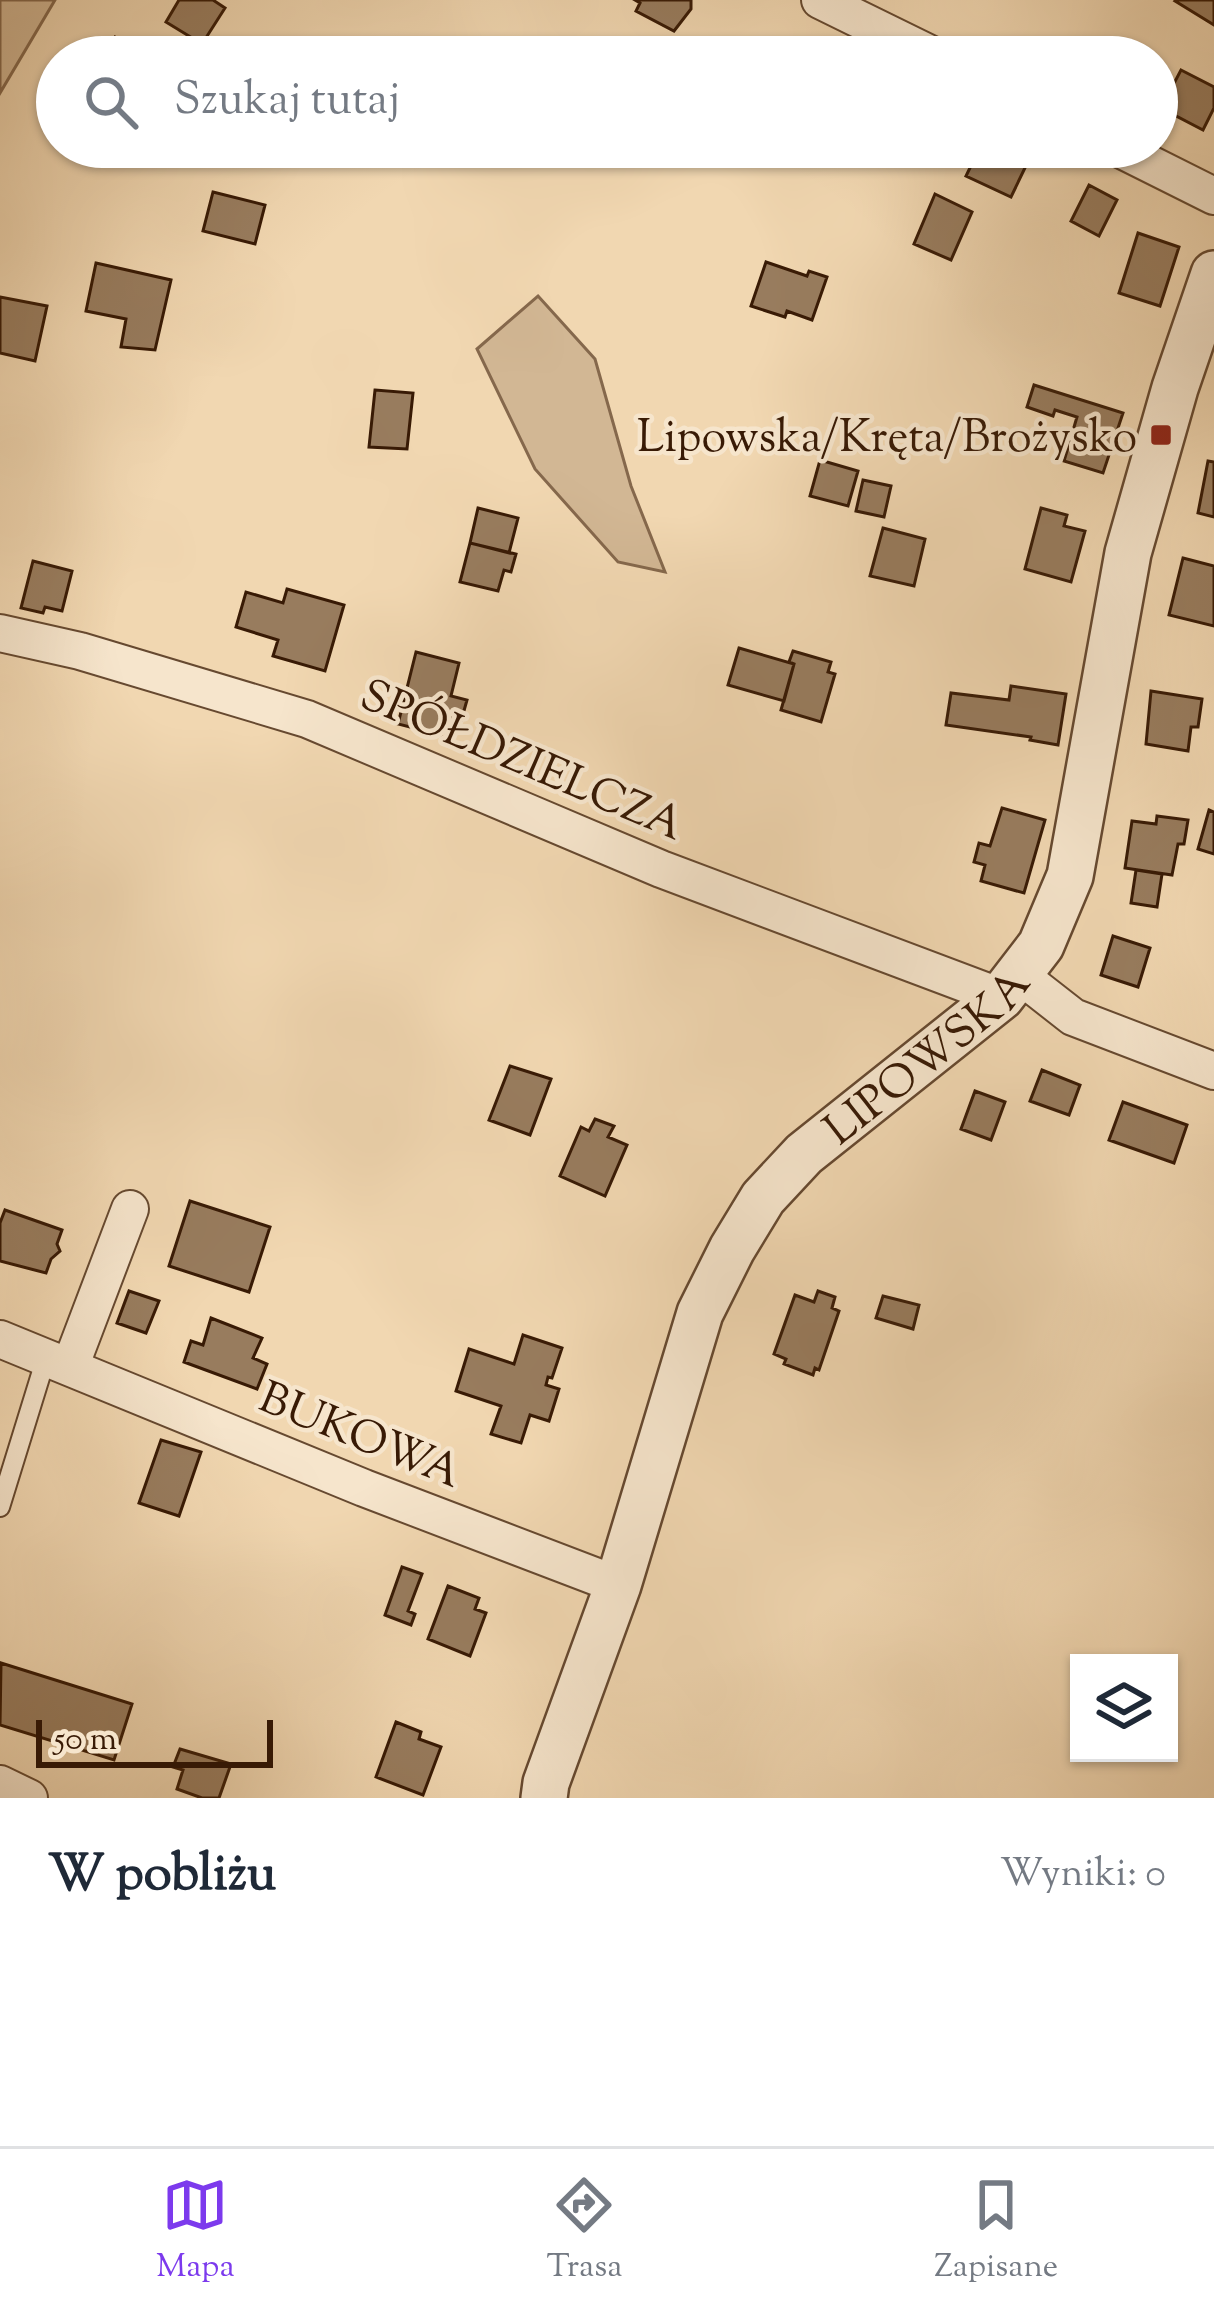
<!DOCTYPE html>
<html lang="pl">
<meta charset="utf-8">
<style>
:root{--surface:#fff;--page:#f2f2f3;--text:#1f2937;--muted:#747a83;--line:#e0e1e3;--accent:#7c3aed}
body{margin:0;font-family:"Sorts Mill Goudy",serif;background:var(--page);color:var(--text)}
.controls{position:absolute;right:36px;bottom:36px;display:grid;overflow:hidden;border-radius:0px;box-shadow:0 3px 9px #0004}
.controls button{width:108px;height:108px;display:grid;place-items:center;padding:0;border:0;border-bottom:3px solid var(--line);background:var(--surface);color:var(--text);font:60px sans-serif}
.scale{position:absolute;left:36px;bottom:30px;width:237px;box-sizing:border-box;padding-left:12px;border:6px solid #381a05;border-top:0;font-size:33px;line-height:42px;white-space:nowrap;color:#381a05;-webkit-text-stroke:9px #f6e5cc;paint-order:stroke}
.list{margin:0;padding:0;list-style:none}
h2{display:flex;justify-content:space-between;align-items:center;height:156px;margin:0;padding:0 48px;font-size:51px}
h2 small{font-size:39px;font-weight:400;color:var(--muted)}
.icon{flex:none;width:66px;height:66px;fill:none;stroke:currentColor;stroke-width:2;stroke-linecap:round;stroke-linejoin:round}
.map{position:relative;flex:none;width:1214px;height:1798px;overflow:hidden}
.search{position:absolute;background:var(--surface);box-shadow:0 3px 9px #0004;left:36px;right:36px;top:36px;height:132px;display:flex;align-items:center;gap:30px;box-sizing:border-box;padding:0 42px;border-radius:66px;color:var(--muted);font-size:45px}
.sheet{height:348px;background:var(--surface)}
nav{display:flex;justify-content:space-around;align-items:center;box-sizing:border-box;height:168px;border-top:3px solid var(--line);background:var(--surface);font-size:33px;color:var(--muted)}
nav a{display:grid;justify-items:center;gap:6px}
nav .on{color:var(--accent)}
.map>svg:first-child{display:block}
.green{fill:#d2b794;stroke:#85684c;stroke-width:3}
.building{fill:#987c5e;stroke:#381a05;stroke-width:3}
.lines{fill:none;stroke-linecap:round;stroke-linejoin:round}
.service-casing{stroke:#664930;stroke-width:22}
.minor-casing{stroke:#664930;stroke-width:40}
.tertiary-casing{stroke:#664930;stroke-width:50}
.service{stroke:#f6e5cc;stroke-width:18}
.minor{stroke:#f6e5cc;stroke-width:36}
.tertiary{stroke:#f6e5cc;stroke-width:45}
.poi-dot{fill:#8f2418;stroke:#f6e5cc;stroke-width:4.5}
.labels{text-anchor:middle;stroke-width:9;stroke-linejoin:round;paint-order:stroke}
.poi-label{font-size:45px;fill:#381a05;stroke:#f6e5cc;text-anchor:end}
.street-label{font-size:45px;fill:#381a05;stroke:#f6e5cc}
</style>
<div class="map">
<svg width="1214" height="1798" viewBox="0 0 1214 1798">
<rect width="100%" height="100%" fill="#f1d7b1"/>
<filter id="stains"><feTurbulence type="fractalNoise" baseFrequency=".00167" numOctaves="4"/><feColorMatrix values="0 0 0 0 .2 0 0 0 0 .09 0 0 0 0 .02 0 0 0 .5 -.17"/></filter>
<radialGradient id="worn" r=".72"><stop offset=".6" stop-color="#630" stop-opacity="0"/><stop offset="1" stop-color="#630" stop-opacity=".3"/></radialGradient>
<path class="green" d="M0 0H55L0 93Z
M538 296 595 359 631 486 665 572 618 562 535 469 477 349Z"/>
<path class="building" d="M179 0H213L225 8 202 44 166 22Z
M635 0H691V9L674 31 636 11 640 3Z
M1214 0V25L1175 1 1176 0Z
M115 37 142 54 140 57H103Z
M1181 70 1214 87V108L1203 130 1161 108Z
M980 147H1035L1011 197 966 176Z
M1089 185 1117 200 1099 236 1071 221Z
M213 192 265 205 255 244 203 231Z
M935 194 972 212 951 260 914 244Z
M1138 233 1179 247 1160 306 1119 293Z
M766 262 807 276 809 271 827 277 812 320 787 311 785 317 751 306Z
M96 263 171 280 155 350 121 347 126 319 86 311Z
M0 297 47 306 35 361 0 353Z
M1034 385 1123 413 1103 473 1064 461 1077 417 1055 410 1053 416 1027 407Z
M375 390 413 393 407 449 369 447Z
M820 460 858 471 848 506 810 496Z
M1208 461 1214 462V517L1198 513Z
M863 480 891 486 884 517 856 511Z
M478 508 518 518 509 553 470 543Z
M1041 508 1067 515 1064 526 1085 531 1071 582 1025 569Z
M883 528 925 539 914 586 870 576Z
M470 543 516 554 511 572 504 570 498 591 460 582Z
M1183 558 1214 566V626L1169 615Z
M33 561 72 571 62 611 45 607 43 613 21 608Z
M287 589 344 605 325 671 273 656 278 640 236 627 246 592 283 603Z
M739 648 794 664 784 701 728 685Z
M793 651 831 662 828 672 835 674 821 722 781 710 794 664 789 662Z
M416 652 459 663 451 696 467 700 460 725 444 721 441 735 398 724Z
M1011 686 1066 694 1058 745 1030 740 1031 737 946 725 951 693 1009 700Z
M1151 691 1202 699 1198 727H1191L1188 751 1146 744Z
M1002 808 1045 820 1024 893 981 881 985 865 974 862 979 843 990 846Z
M1209 810 1214 812V854L1198 849Z
M1157 816 1188 820 1184 844H1178L1172 875 1125 868 1132 821 1156 824Z
M1136 870 1162 874 1157 907 1131 903Z
M1113 936 1150 948 1138 987 1101 975Z
M510 1066 551 1079 530 1135 489 1120Z
M1042 1070 1080 1085 1069 1115 1030 1101Z
M975 1091 1005 1102 991 1140 961 1129Z
M1123 1102 1187 1125 1174 1163 1109 1140Z
M595 1119 614 1126 608 1137 627 1145 605 1196 560 1176 581 1127 589 1131Z
M190 1201 270 1227 249 1292 169 1266Z
M5 1210 62 1230 57 1244 60 1251 51 1259 46 1273 0 1261V1223Z
M129 1291 159 1301 146 1333 117 1323Z
M818 1291 835 1297 832 1308 839 1311 819 1370 815 1368 813 1375 784 1364 786 1359 774 1354 795 1295 814 1302Z
M883 1296 919 1305 913 1329 876 1318Z
M211 1318 262 1338 253 1358 267 1364 257 1389 184 1362 191 1341 203 1345Z
M523 1335 562 1348 552 1378 548 1377 546 1385 559 1389 549 1421 530 1415 521 1443 491 1434 501 1406 456 1391 469 1349 514 1364Z
M161 1440 201 1452 179 1516 139 1503Z
M402 1567 422 1574 408 1611 415 1614 411 1625 385 1615Z
M448 1586 479 1598 475 1609 486 1613 470 1656 428 1639Z
M1 1663 132 1704 114 1760 0 1725Z
M396 1722 421 1732 419 1739 441 1747 423 1795 376 1777Z
M180 1749 231 1764 219 1798H202L177 1789 183 1770 173 1767Z"/>
<g class="lines">
<g class="service-casing">
<path id="service" d="M0 1507 46 1358"/>
</g>
<g class="minor-casing">
<path id="minor" d="M820 0 936 57
M1116 147 1214 196
M0 633 80 651 307 719 661 869 1001 997
M1018 974 1073 1017 1214 1071
M0 1339 364 1488 618 1585
M70 1367 130 1209
M0 1784 29 1798"/>
</g>
<g class="tertiary-casing">
<g id="tertiary">
<path id="s1" d="M544 1798 546 1783 618 1585 700 1313 732 1249 763 1198 804 1154 1001 997 1041 945 1070 876 1128 553 1175 388 1214 274"/>
</g>
</g>
<use href="#service" class="service"/>
<use href="#minor" class="minor"/>
<use href="#tertiary" class="tertiary"/>
</g>
<rect class="poi-dot" x="1149" y="423" width="24" height="24" rx="6"/>
<g class="labels">
<g class="poi-label">
<text x="1137" y="451">Lipowska/Kręta/Brożysko</text>
</g>
<g class="street-label">
<text transform="translate(523 758) rotate(23)" y="16">SPÓŁDZIELCZA</text>
<text dy="16" stroke="none"><textPath href="#s1" startOffset="858">LIPOWSKA</textPath></text>
<text transform="translate(361 1433) rotate(22)" y="16">BUKOWA</text>
</g>
</g>
<rect width="100%" height="100%" filter="url(#stains)"/>
<rect width="100%" height="100%" fill="url(#worn)"/>
</svg>
<div class="controls">
<button><svg class="icon" aria-label="layers" viewBox="0 0 24 24"><path d="M12 4l9 5-9 5-9-5zM3 14l9 5 9-5"/></svg></button>
</div>
<div class="scale">50 m</div>
<div class="search"><svg class="icon" aria-label="search" viewBox="0 0 24 24"><circle cx="10" cy="10" r="6"/><path d="M15 15l6 6"/></svg>Szukaj tutaj</div>
</div>
<section class="sheet">
<h2>W pobliżu<small>Wyniki: 0</small></h2>
<ul class="list">
</ul>
</section>
<nav>
<a class="on"><svg class="icon" aria-label="map" viewBox="0 0 24 24"><path d="M3 6l6-2 6 2 6-2v14l-6 2-6-2-6 2zM9 4v14M15 6v14"/></svg>Mapa</a>
<a><svg class="icon" aria-label="directions" viewBox="0 0 24 24"><path d="M12 3l9 9-9 9-9-9zM9 14v-3h6M13 9l2 2-2 2"/></svg>Trasa</a>
<a><svg class="icon" aria-label="saved" viewBox="0 0 24 24"><path d="M7 4h10v16l-5-4-5 4z"/></svg>Zapisane</a>
</nav>
